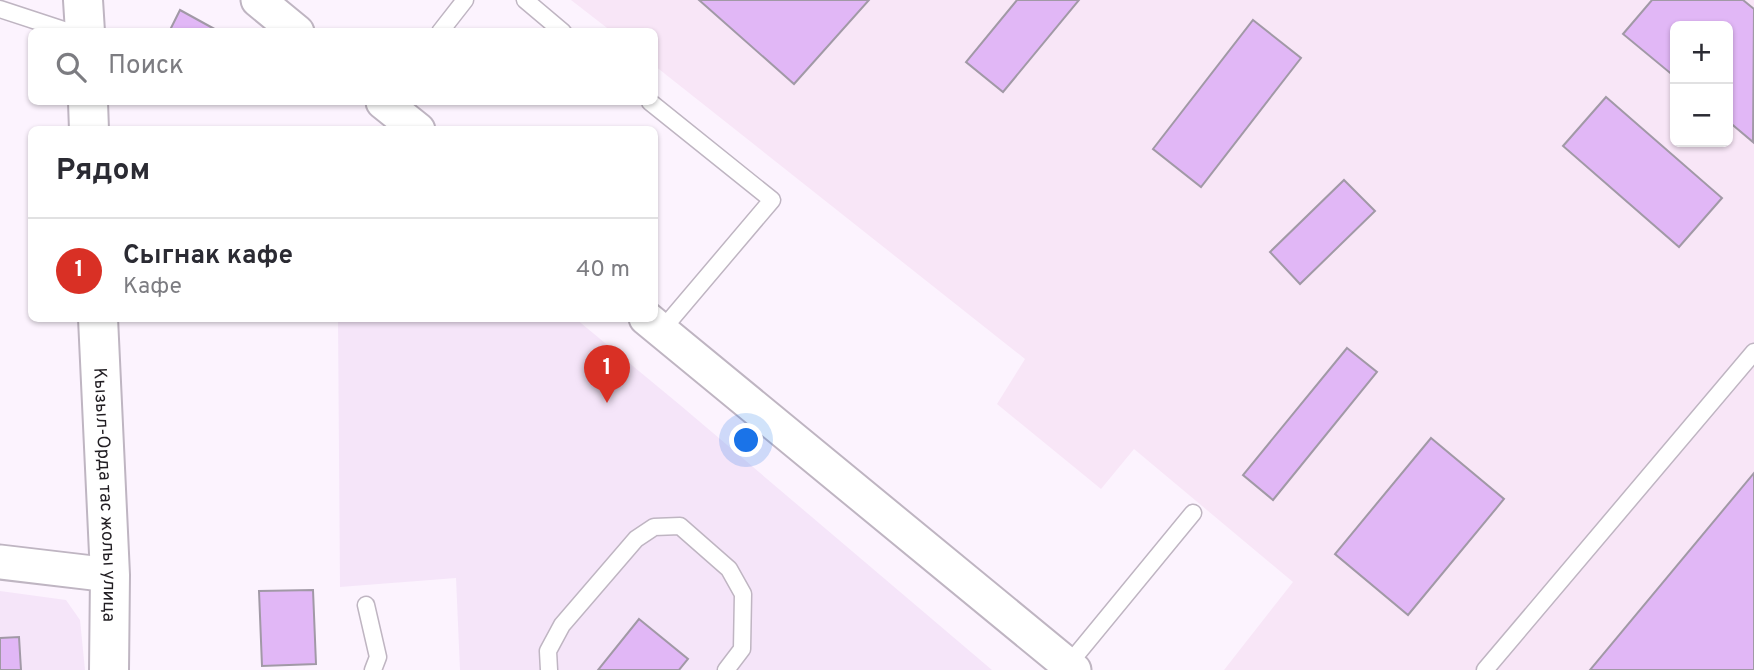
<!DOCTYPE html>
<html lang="ru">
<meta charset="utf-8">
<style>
:root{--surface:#fff;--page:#f2f2f3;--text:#2b2b33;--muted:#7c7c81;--line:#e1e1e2;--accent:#d93025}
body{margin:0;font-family:Overpass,sans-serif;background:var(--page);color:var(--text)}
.controls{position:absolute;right:21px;top:21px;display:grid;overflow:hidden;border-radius:10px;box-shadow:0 2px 5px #0004}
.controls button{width:63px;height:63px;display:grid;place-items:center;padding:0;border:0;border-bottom:2px solid var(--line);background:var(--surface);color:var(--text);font:35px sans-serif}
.you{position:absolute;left:747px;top:441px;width:24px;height:24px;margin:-18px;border:5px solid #fff;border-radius:50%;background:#1a73e8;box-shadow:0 0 0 10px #1a73e833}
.badge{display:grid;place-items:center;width:46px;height:46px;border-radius:50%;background:var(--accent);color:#fff;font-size:23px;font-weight:700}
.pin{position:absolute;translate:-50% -58px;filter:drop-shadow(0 2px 4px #0008)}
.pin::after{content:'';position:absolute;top:37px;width:24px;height:21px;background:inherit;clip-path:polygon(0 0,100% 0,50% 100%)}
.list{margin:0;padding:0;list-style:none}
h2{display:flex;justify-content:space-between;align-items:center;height:91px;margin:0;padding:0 28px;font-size:30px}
h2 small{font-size:23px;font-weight:400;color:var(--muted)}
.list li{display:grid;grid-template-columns:46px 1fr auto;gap:21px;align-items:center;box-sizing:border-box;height:105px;padding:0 28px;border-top:2px solid var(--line)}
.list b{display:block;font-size:26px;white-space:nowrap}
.list p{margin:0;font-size:23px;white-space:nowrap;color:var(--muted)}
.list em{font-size:23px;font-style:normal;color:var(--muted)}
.icon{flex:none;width:38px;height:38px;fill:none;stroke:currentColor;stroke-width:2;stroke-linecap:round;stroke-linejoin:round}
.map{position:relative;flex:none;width:1754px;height:670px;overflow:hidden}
.search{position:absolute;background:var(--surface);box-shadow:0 2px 5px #0004;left:28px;top:28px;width:630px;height:77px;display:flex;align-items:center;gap:18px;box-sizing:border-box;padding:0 24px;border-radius:10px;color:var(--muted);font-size:26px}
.panel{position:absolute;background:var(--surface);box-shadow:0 2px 5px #0004;left:28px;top:126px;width:630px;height:196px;border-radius:10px}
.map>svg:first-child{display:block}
.built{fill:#f5e5f9}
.industrial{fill:#f8e6f7;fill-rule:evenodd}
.building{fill:#e1b7f6;stroke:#a199a6;stroke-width:2}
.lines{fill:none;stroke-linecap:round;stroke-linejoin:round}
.service-casing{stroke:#bfb5c2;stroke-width:19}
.minor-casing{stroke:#bfb5c2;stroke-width:37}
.primary-casing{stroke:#bfb5c2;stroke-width:42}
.service{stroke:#fff;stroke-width:16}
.minor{stroke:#fff;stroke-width:33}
.primary{stroke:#fff;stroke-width:38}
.labels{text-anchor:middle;stroke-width:6;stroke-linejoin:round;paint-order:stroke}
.street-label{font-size:18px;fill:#211d22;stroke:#fff}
</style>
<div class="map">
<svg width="1754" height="670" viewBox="0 0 1754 670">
<rect width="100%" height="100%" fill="#fcf3fe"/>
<path class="built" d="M338 319H576L680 405 992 670H460L456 578 340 587Z
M0 591 66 600 80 620 85 670H0Z"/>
<path class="industrial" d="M571 0H1754V670H1224L1293 582 1134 449 1101 489 997 404 1025 359 655 66 654 32 611 31ZM1675 26H1728V142H1675Z"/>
<path class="building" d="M699 0H869L794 84Z
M1017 0H1079L1003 92 966 62Z
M1652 0H1743L1754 9 1753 142 1728 121V26H1675V77L1623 34Z
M180 10 220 32H169Z
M1253 20 1301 58 1201 187 1153 149Z
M1606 97 1722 198 1679 247 1563 146Z
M1344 180 1375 211 1300 284 1270 252Z
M1347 348 1377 372 1273 500 1243 475Z
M1431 438 1504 499 1408 615 1335 554Z
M1754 473V670H1590Z
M313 590 316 664 262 666 259 591Z
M639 619 688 659 679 670H598Z
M19 637 21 670H0V638Z"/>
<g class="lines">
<g class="service-casing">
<path id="service" d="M525 0 563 32
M0 9 70 32
M440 32 465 0
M650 102 772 200 661 331
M366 605 378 657 373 670
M1068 665 1193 513
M549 670 548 651 562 625 636 539 654 527 680 526 729 569 743 594 742 649 726 670
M1485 670 1754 352"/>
</g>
<g class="minor-casing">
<path id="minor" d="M258 0 297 32
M383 102 418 130
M646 318 1074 670
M0 562 110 575"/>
</g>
<g class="primary-casing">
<g id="primary">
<path d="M83 0 85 32"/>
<path d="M88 102 89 130"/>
<path id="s1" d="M98 318 110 575 109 670"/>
</g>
</g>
<use href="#service" class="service"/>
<use href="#minor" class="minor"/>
<use href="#primary" class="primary"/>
</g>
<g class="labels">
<g class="street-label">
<text dy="6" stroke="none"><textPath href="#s1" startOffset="177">Кызыл-Орда тас жолы улица</textPath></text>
</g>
</g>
</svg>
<div class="controls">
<button>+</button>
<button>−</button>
</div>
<div class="you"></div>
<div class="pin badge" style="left:607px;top:403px">1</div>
<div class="search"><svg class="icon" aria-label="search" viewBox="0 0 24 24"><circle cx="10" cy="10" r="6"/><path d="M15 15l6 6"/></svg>Поиск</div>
<section class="panel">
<h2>Рядом<small></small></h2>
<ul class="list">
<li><span class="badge">1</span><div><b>Сыгнак кафе</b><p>Кафе</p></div><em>40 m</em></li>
</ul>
</section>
</div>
